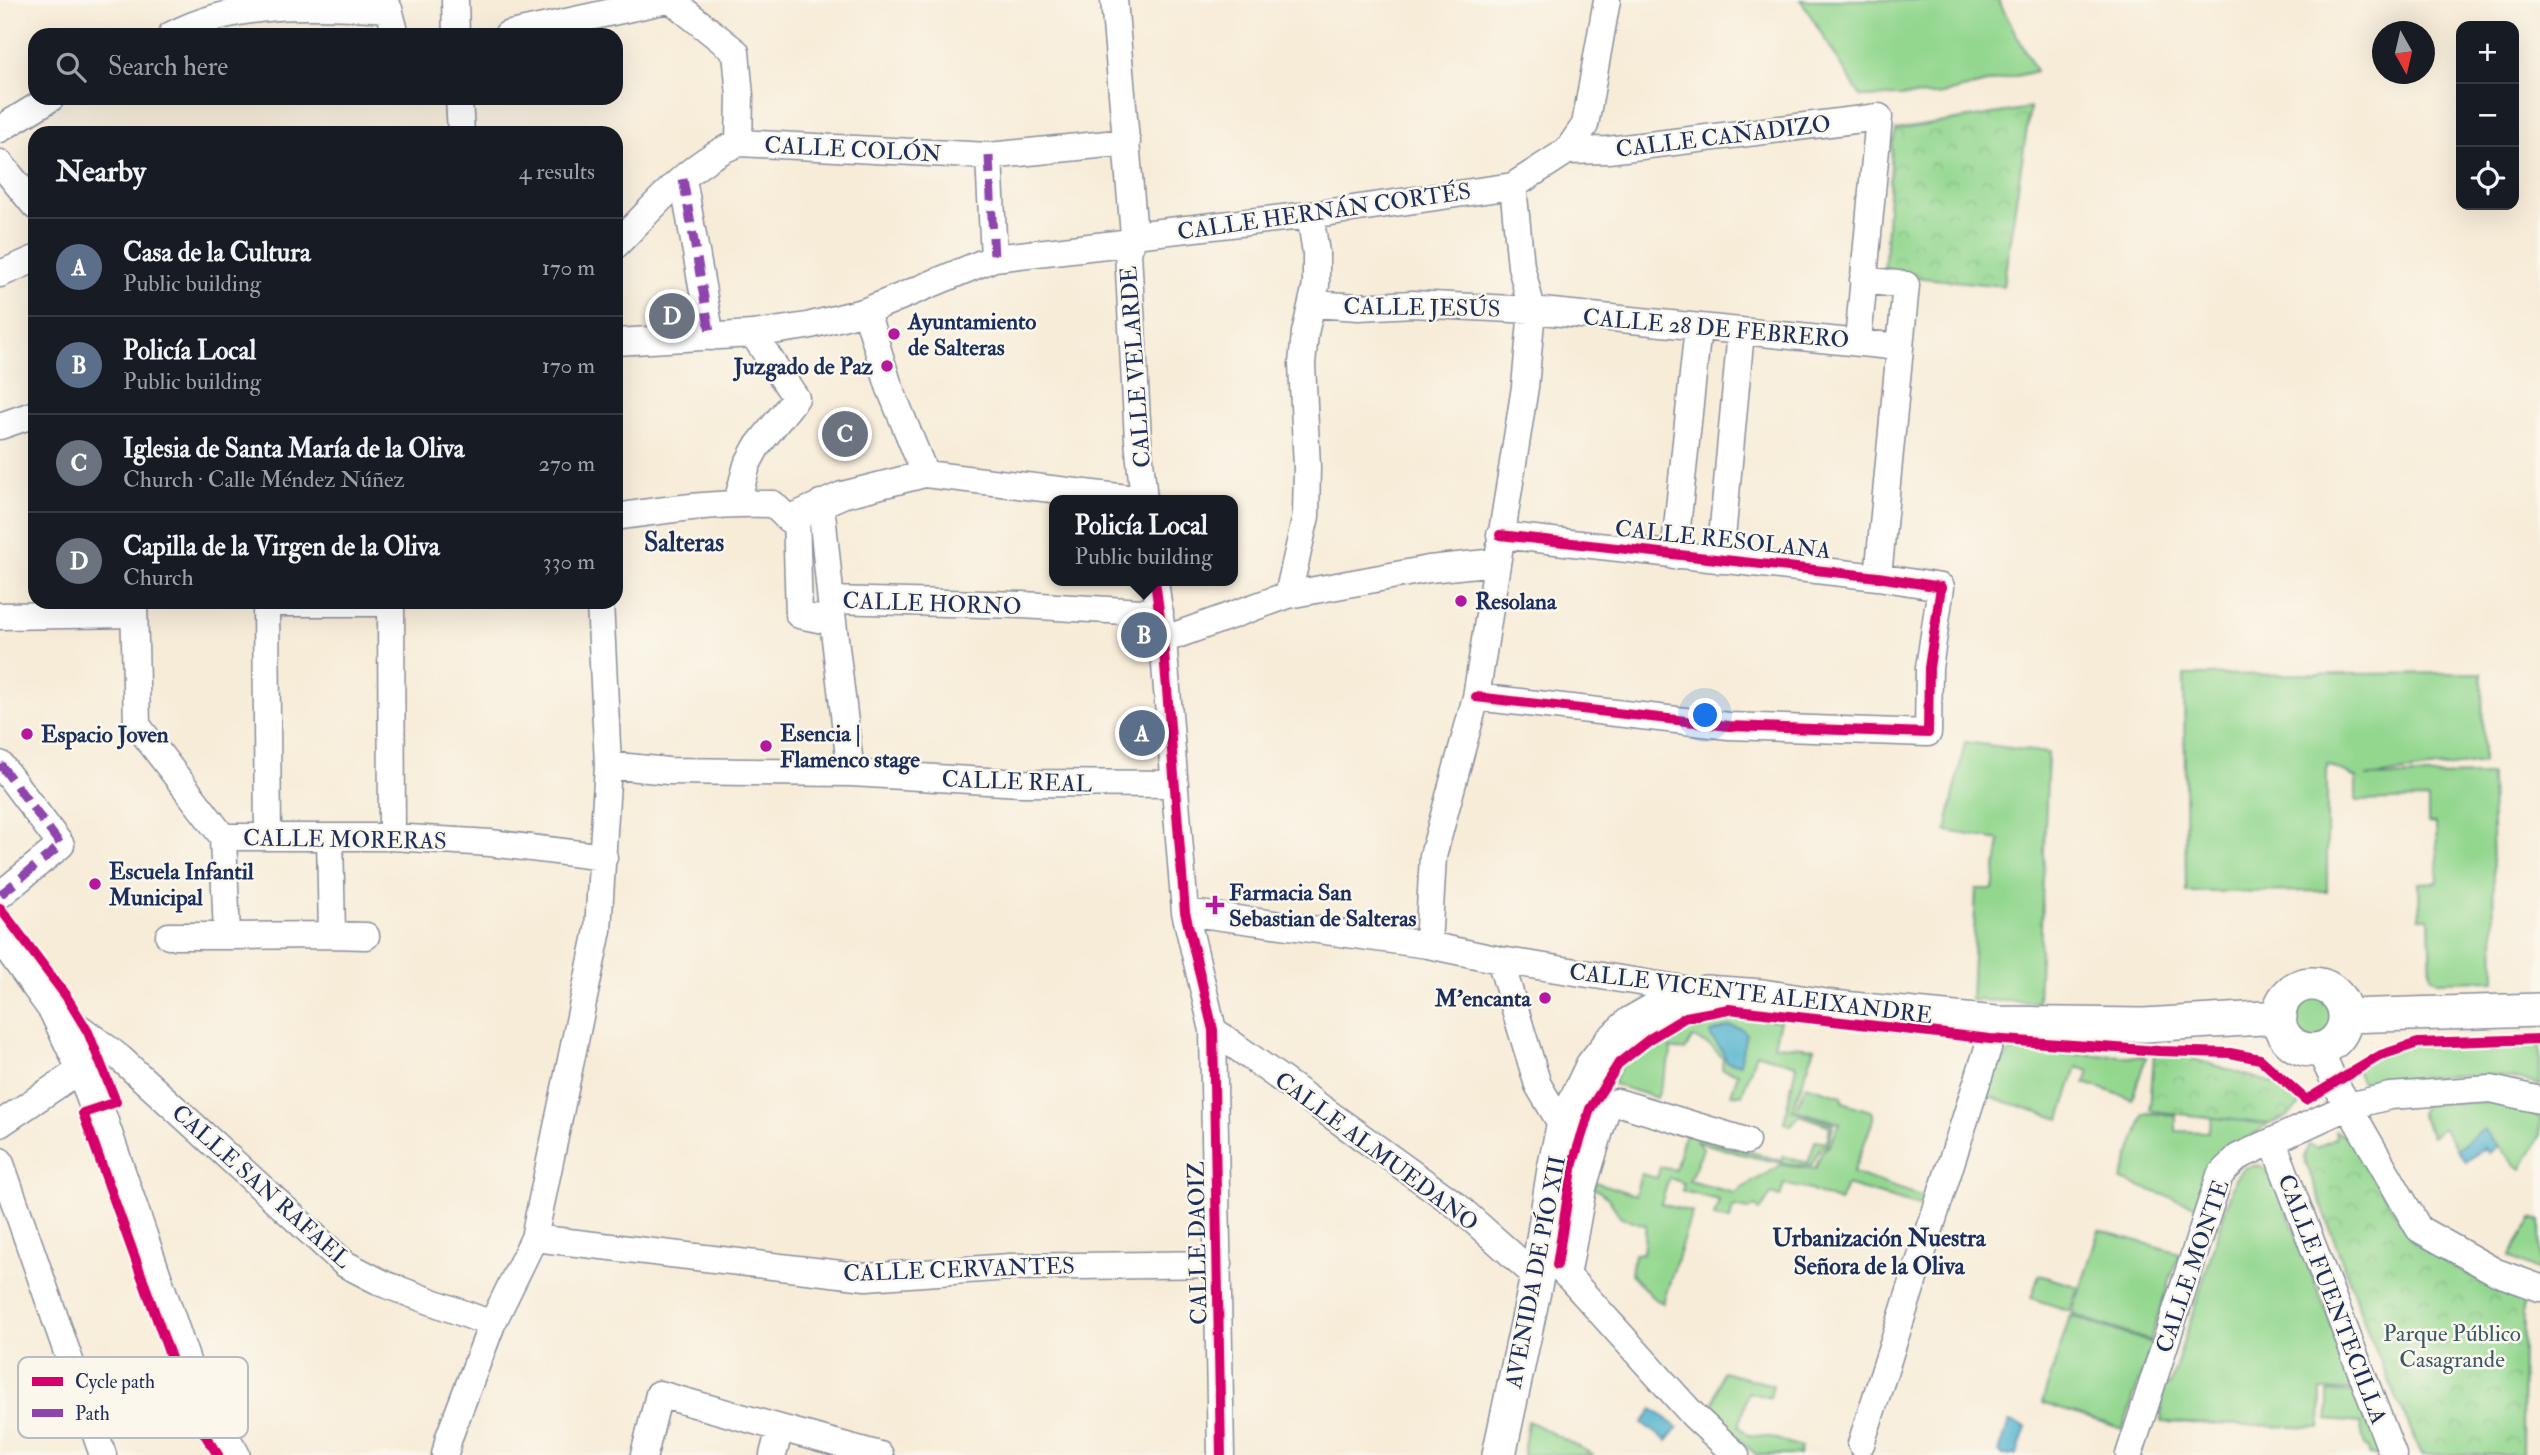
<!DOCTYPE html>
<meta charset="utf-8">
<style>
:root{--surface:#171b24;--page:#20242c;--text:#f1f3f6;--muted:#9ea1a6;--line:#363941;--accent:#d93025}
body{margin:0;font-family:"IM FELL Double Pica",serif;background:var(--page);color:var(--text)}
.controls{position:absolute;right:21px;top:21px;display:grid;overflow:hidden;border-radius:14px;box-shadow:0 7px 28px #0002}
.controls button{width:63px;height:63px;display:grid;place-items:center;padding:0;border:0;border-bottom:2px solid var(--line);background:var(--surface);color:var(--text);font:35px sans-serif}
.compass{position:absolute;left:2372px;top:21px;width:63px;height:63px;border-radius:50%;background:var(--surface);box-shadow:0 7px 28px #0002;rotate:172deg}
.you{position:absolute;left:1706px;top:716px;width:24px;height:24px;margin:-18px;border:5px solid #fff;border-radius:50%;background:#1a73e8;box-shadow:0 0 0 10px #1a73e833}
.badge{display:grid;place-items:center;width:46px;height:46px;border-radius:50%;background:var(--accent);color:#fff;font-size:23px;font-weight:700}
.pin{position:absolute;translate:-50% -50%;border:4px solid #fff;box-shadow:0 2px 7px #0006}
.popup{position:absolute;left:1049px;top:495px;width:189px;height:91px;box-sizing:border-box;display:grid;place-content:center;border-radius:14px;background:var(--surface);filter:drop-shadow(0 2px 5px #0005);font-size:23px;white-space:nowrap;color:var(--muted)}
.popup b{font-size:26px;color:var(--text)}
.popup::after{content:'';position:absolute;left:50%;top:100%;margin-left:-14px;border:14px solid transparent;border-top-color:var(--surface)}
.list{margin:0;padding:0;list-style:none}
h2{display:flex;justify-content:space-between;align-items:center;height:91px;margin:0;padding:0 28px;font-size:30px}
h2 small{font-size:23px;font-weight:400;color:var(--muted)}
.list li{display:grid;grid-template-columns:46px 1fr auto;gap:21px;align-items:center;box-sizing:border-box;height:98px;padding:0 28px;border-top:2px solid var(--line)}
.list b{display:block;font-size:26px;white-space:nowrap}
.list p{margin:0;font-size:23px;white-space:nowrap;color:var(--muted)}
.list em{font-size:23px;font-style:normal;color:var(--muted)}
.icon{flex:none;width:38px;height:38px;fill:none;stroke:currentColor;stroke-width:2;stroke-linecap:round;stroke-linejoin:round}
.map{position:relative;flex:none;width:2540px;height:1455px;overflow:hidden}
.search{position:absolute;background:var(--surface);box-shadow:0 7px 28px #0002;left:28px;top:28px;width:595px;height:77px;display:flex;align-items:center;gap:18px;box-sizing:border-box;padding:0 24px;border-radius:21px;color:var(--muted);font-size:26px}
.panel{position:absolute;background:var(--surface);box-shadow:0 7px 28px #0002;left:28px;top:126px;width:595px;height:483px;border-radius:21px}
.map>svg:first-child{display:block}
.grass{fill:#93d78f;stroke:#578376;stroke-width:2}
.park{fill:url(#park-crowns);stroke:#578376;stroke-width:2}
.water{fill:#51b2cf;stroke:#367096;stroke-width:2}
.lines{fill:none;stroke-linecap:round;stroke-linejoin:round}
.minor-casing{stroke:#898e9b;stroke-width:29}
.major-casing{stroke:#898e9b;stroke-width:36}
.minor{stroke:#fff;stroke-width:26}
.major{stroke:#fff;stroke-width:33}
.quiet{stroke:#8e44ad;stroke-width:9;stroke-dasharray:18 9;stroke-linecap:butt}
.cycleway-casing{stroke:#fbf7ec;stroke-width:15}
.cycleway{stroke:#d6006c;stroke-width:10}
.poi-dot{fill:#b5179e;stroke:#fbf7ec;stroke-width:2.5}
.labels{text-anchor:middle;stroke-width:5;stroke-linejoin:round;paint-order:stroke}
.street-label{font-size:23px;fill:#1b2f5e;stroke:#fbf7ec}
.poi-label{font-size:23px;font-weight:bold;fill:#1b2f5e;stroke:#fbf7ec;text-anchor:start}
.park-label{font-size:23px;fill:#39596a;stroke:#fbf7ec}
.neighbourhood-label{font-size:24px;font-weight:bold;fill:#1b2f5e;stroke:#fbf7ec}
.quarter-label{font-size:26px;font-weight:bold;fill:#1b2f5e;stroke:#fbf7ec}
.key{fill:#fbf7ec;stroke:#b8bbc1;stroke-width:2}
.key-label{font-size:19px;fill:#1b2f5e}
</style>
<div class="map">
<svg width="2540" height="1455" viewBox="0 0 2540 1455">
<defs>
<pattern id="park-crowns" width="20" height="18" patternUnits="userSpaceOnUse" patternTransform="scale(1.75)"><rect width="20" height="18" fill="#93d78f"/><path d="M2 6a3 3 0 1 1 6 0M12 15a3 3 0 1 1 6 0" fill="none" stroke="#7eb97e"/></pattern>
</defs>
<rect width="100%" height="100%" fill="#fbf7ec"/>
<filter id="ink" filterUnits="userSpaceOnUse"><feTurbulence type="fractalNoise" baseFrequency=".0143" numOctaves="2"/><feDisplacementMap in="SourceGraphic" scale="14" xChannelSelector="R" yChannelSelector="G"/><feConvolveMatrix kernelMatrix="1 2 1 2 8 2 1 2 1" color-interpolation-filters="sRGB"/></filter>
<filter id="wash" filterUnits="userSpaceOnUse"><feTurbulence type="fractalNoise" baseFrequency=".00686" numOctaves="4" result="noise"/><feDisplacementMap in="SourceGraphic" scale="28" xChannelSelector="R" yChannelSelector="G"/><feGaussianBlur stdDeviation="1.57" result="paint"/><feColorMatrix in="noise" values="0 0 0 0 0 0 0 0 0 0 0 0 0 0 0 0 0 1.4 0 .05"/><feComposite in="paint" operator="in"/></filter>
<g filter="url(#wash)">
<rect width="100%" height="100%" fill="#f7ecd8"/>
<path class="grass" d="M1801 0H1998L2036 71 1938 95 1861 97Z
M2482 673 2483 762 2366 777 2491 775 2495 980 2438 981 2431 977 2429 918H2420L2419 883 2438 882 2436 824 2428 823V799L2356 801V778L2327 764V891L2186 892 2184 675Z
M1965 742 2048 753 2038 1002 1971 1000 1976 889H1993L2000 840 1946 831Z
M2286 1016a27 27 0 1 1 54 0a27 27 0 1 1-54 0Z
M1748 1016 1780 1021 1774 1045 1815 1048 1792 1110 1834 1124 1827 1145 1820 1148 1811 1166C1771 1164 1734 1152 1696 1141L1703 1149 1689 1181 1734 1193 1781 1165 1815 1169 1822 1151 1829 1146 1840 1123 1795 1110 1806 1085 1842 1096 1843 1102 1873 1112V1120L1853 1173 1927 1198 1923 1207 1846 1185 1839 1202 1810 1190 1784 1184 1780 1197 1771 1194 1760 1211 1755 1206 1749 1210 1733 1207 1730 1220 1714 1217 1719 1200 1682 1191 1684 1183 1669 1178 1661 1204 1692 1212 1663 1303 1653 1298 1631 1274 1634 1254 1643 1253 1646 1225 1621 1218 1608 1198 1593 1187 1595 1182 1635 1195 1641 1174 1657 1178 1660 1167 1675 1170 1685 1133 1782 1161 1783 1156 1808 1163 1815 1141 1827 1142 1830 1126 1800 1115 1791 1125 1784 1122 1796 1065 1756 1053 1742 1095 1731 1094 1738 1073 1722 1069 1723 1058 1712 1047 1693 1037 1685 1051 1670 1048 1671 1054 1657 1098 1613 1084 1623 1060 1654 1036 1694 1019Z
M2540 1041V1086C2491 1065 2415 1080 2361 1082L2356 1070 2376 1048 2418 1043Z
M2010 1052 2146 1057 2132 1099 2085 1083 2089 1071 2077 1067 2060 1119 1988 1096 1998 1069Z
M2507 1101 2540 1117V1136L2522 1169 2515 1165 2484 1129 2457 1149 2443 1128 2432 1137 2420 1114 2423 1104Z
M2144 1113 2176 1115V1131L2208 1132 2213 1117 2269 1124 2210 1165 2196 1206 2121 1180Z
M2259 1165 2272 1173 2357 1390H2321L2320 1428 2161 1422 2162 1385H2170L2235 1179 2244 1168Z
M2533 1218 2540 1221V1271L2509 1257Z
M2099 1230 2179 1253 2150 1341 2072 1314Z
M2039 1275 2078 1287 2070 1311 2031 1298Z
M2070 1316 2152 1343 2123 1429 2042 1403Z
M1722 1372 1773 1385 1770 1398 1748 1392 1739 1426 1748 1435 1770 1437 1801 1447 1799 1455H1757L1710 1416Z
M2328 1392 2359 1393 2385 1455H2369V1448L2365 1447 2360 1423 2328 1420Z
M1528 1421 1594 1455H1523Z"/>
<path class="park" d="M2030 108 2003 286 1884 274 1892 145 1896 130Z
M2154 1053 2181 1055 2285 1087 2301 1104 2287 1117 2269 1124 2153 1111 2150 1109Z
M2335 1131 2348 1136 2412 1240 2453 1267 2523 1299 2522 1455H2422L2369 1335 2304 1157 2309 1144 2316 1148 2336 1138Z"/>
<path class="water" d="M1730 1026 1742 1029 1746 1033 1740 1064 1727 1062 1722 1050 1711 1037V1033Z
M2484 1129 2498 1146 2489 1153 2484 1148 2466 1162 2457 1149Z
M1653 1409 1678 1428 1667 1441 1642 1423Z
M2009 1422 2026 1427 2017 1455H2002L1999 1452Z"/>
</g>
<g filter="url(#ink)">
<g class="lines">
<g class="minor-casing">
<path id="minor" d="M455 0 456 35
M671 0 736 52 740 96 739 143
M1114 0 1134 235 1128 252 1138 440 1144 500
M171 35C238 0 316 4 389 9L396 35
M507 35 667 0
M459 98 461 133
M0 129 51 98
M1567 151 1608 150 1879 117 1858 341
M989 156 994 258
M0 163 35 206
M683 179 711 337
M1134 235 1310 215 1513 186 1567 151 1585 125 1607 0
M616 245C652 209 690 161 739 143L989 156 1127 142
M0 274 35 259
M1863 280 1906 285 1878 577
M1313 304 1359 307 1412 304 1532 310 1900 347
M866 311 889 386 925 474
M616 342 753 334 807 326 866 311 994 258 1132 242
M0 426 35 414
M737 502 747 465 756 448 796 398 753 334
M796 515 799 615 833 622 821 503
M616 517C669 509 719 502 773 504L788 519 842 495 925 474 1144 500
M1674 556 1698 327
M1720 560 1741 331
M1155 581 1163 640 1185 912 1213 1030 1221 1455
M1288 595 1306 516 1307 467 1302 364 1305 333 1316 285V253L1310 215
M831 600 1022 605 1160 613
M134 602 137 725 223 837H392L490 843 604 857
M0 616 134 614
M833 622 851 773
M1163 640 1288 595 1429 569 1496 562
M1476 697 1729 726 1928 733 1929 668 1941 587 1878 577 1500 535
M0 764 61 845 0 895
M608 765 668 771 851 773 1021 783 1175 784
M223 837 227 936 332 935 330 837
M268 837 266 603H391L392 837
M1185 912 1428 945 1500 960 1703 992
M332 935 366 936
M169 936H227
M1428 945 1433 856 1476 697 1525 387 1532 310 1521 266 1513 186
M1500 960 1538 1085 1563 1127
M55 1009 120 1058 345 1264 384 1284 492 1324
M1213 1030 1456 1205 1537 1277
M2319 1049 2335 1083 2419 1229 2496 1272 2540 1288
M0 1124 83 1068
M2273 1142 2393 1455
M0 1161 103 1455
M534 1238 866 1277 1010 1267 1219 1264
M1556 1263 1694 1416 1736 1455
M1567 1276 1583 1188 1605 1114 1610 1105 1617 1102 1746 1141
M780 1428 880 1455
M1861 1444 1996 1023
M445 1455 449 1437 492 1324 534 1238 598 930 608 765 600 602
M644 1455 659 1394 780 1428 773 1455
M2129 1455 2220 1175 2238 1157 2349 1106 2390 1096 2491 1089 2540 1100"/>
</g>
<g class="major-casing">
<path id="major" d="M0 933 55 1009 83 1068 185 1366 205 1409 233 1455
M2279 1017a33 33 0 1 1 66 0a33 33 0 1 1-66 0Z
M2345 1016 2540 1010
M1499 1455 1537 1277 1554 1169 1563 1127 1592 1066 1611 1042 1631 1023 1654 1010 1705 992 1762 996 1832 1007 1996 1023 2144 1025 2280 1017"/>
</g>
<use href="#minor" class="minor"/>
<use href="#major" class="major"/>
<path class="quiet" d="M989 156 994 258
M683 179 711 337
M0 764 61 845 0 895"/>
<g class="cycleway-casing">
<path id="cycleway" d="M1155 581 1163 640 1185 912 1213 1030 1221 1455
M1476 697 1729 726 1928 733 1929 668 1941 587 1878 577 1500 535
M0 908 66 996 88 1032 116 1102 83 1113 190 1411 218 1455
M1557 1265 1573 1163 1590 1109 1619 1063 1651 1038 1686 1017 1729 1009 1990 1039 2159 1051 2230 1053 2260 1059 2306 1100 2381 1055 2418 1043 2540 1039"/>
</g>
<use href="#cycleway" class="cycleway"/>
</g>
</g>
<g class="poi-dot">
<circle cx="894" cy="334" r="7"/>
<circle cx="887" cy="366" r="7"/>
<circle cx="1461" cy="601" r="7"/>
<circle cx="27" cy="734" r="7"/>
<circle cx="766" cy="746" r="7"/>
<circle cx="95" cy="884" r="7"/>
<path d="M1211.5 894.5h7v7h7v7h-7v7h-7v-7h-7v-7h7z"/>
<circle cx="1545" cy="998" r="7"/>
</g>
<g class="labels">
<g class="street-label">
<text transform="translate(1723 136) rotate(-7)" y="8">CALLE CAÑADIZO</text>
<text transform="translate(853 149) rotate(3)" y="8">CALLE COLÓN</text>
<text transform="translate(1324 211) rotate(-8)" y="8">CALLE HERNÁN CORTÉS</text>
<text transform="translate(1422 307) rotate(1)" y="8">CALLE JESÚS</text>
<text transform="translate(1716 328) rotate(5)" y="8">CALLE 28 DE FEBRERO</text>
<text transform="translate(1135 367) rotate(-94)" y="8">CALLE VELARDE</text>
<text transform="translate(1723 539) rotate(6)" y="8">CALLE RESOLANA</text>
<text transform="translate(932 603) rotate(2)" y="8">CALLE HORNO</text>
<text transform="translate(1017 781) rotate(2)" y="8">CALLE REAL</text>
<text transform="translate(345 839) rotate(1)" y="8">CALLE MORERAS</text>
<text transform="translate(1751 993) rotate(7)" y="8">CALLE VICENTE ALEIXANDRE</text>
<text transform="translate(1377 1151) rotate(37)" y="8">CALLE ALMUEDANO</text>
<text transform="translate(262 1186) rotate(42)" y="8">CALLE SAN RAFAEL</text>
<text transform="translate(1197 1243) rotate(-91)" y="8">CALLE DAOIZ</text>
<text transform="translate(2192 1266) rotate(-71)" y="8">CALLE MONTE</text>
<text transform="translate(959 1269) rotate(-2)" y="8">CALLE CERVANTES</text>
<text transform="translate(1535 1272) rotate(-79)" y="8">AVENIDA DE PÍO XII</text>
<text transform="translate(2333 1299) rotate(69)" y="8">CALLE FUENTECILLA</text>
</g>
<g class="poi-label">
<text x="908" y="329">Ayuntamiento<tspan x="908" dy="26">de Salteras</tspan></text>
<text x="873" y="374" text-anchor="end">Juzgado de Paz</text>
<text x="1475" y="609">Resolana</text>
<text x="780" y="741">Esencia |<tspan x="780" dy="26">Flamenco stage</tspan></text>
<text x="41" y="742">Espacio Joven</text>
<text x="109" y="879">Escuela Infantil<tspan x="109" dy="26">Municipal</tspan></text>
<text x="1229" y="900">Farmacia San<tspan x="1229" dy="26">Sebastian de Salteras</tspan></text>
<text x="1531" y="1006" text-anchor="end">M'encanta</text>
</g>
<g class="park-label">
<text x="2452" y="1341">Parque Público<tspan x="2452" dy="26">Casagrande</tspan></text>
</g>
<g class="neighbourhood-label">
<text x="1879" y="1246">Urbanización Nuestra<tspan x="1879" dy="28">Señora de la Oliva</tspan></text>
</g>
<g class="quarter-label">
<text x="684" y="551">Salteras</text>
</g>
</g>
<rect x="18" y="1357" width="230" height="81" rx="10" class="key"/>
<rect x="32" y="1377" width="31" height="9" fill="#d6006c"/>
<rect x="32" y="1409" width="31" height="8" fill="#8e44ad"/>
<g class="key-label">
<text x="75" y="1388">Cycle path</text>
<text x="75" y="1420">Path</text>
</g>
</svg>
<div class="controls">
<button>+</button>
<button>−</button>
<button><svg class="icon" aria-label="locate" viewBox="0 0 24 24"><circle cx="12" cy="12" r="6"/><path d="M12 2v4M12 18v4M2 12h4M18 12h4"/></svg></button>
</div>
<svg class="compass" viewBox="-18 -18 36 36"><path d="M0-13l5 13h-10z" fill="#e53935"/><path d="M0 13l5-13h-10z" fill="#9ea1a6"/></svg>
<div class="you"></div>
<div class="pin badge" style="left:1142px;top:733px;background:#5c6f8a">A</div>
<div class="pin badge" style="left:1144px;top:635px;background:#5c6f8a">B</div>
<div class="popup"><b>Policía Local</b>Public building</div>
<div class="pin badge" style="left:845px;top:434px;background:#6b7280">C</div>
<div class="pin badge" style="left:672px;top:316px;background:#6b7280">D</div>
<div class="search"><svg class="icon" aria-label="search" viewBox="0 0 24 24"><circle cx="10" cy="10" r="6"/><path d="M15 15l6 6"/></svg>Search here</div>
<section class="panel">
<h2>Nearby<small>4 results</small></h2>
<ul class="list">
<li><span class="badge" style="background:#5c6f8a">A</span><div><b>Casa de la Cultura</b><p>Public building</p></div><em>170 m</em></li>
<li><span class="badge" style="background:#5c6f8a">B</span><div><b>Policía Local</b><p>Public building</p></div><em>170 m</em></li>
<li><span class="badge" style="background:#6b7280">C</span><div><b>Iglesia de Santa María de la Oliva</b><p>Church · Calle Méndez Núñez</p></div><em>270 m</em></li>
<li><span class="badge" style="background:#6b7280">D</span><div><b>Capilla de la Virgen de la Oliva</b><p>Church</p></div><em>330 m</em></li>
</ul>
</section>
</div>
